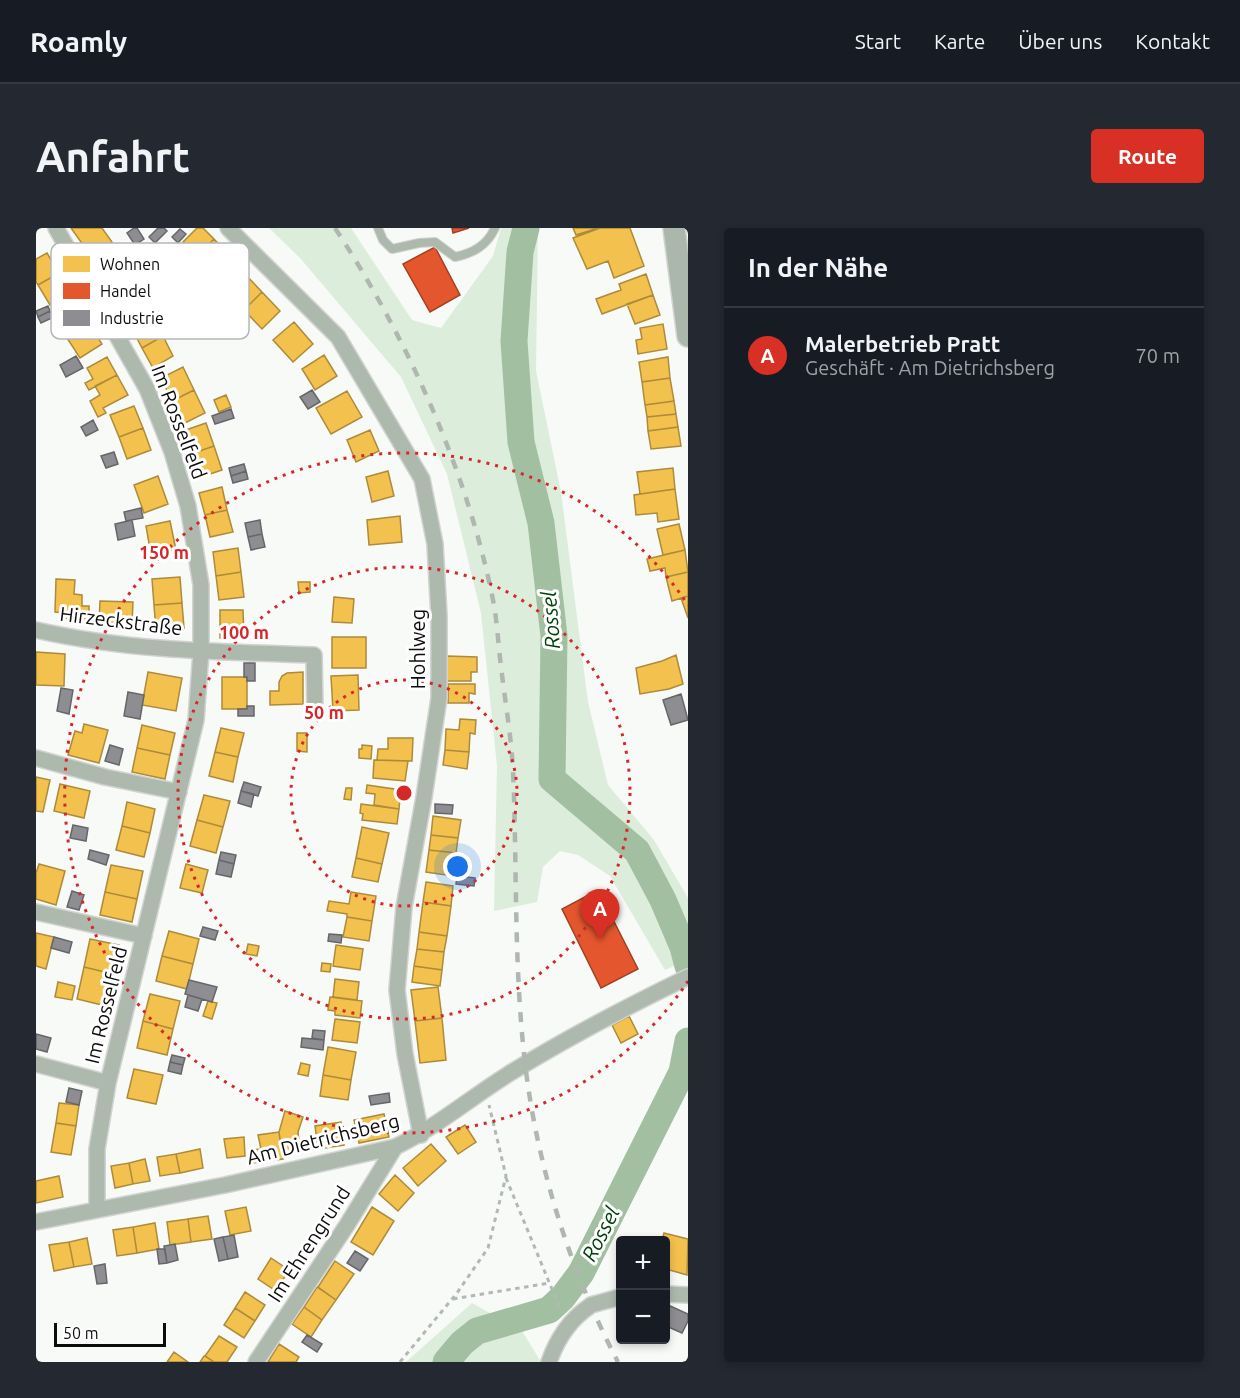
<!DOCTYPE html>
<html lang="de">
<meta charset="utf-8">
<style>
:root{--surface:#171b24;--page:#242831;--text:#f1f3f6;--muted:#9ea1a6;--line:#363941;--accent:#d93025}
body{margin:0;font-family:Ubuntu,sans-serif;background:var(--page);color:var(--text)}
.controls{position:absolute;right:18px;bottom:18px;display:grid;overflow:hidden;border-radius:6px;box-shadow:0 3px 9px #0003}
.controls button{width:54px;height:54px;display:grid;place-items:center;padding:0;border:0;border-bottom:2px solid var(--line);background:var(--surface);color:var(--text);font:30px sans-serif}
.scale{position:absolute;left:18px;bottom:15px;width:112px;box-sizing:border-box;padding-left:6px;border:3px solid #0b0c0b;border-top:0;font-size:16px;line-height:21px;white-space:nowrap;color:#0b0c0b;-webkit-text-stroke:4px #fff;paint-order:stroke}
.you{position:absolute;left:422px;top:639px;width:21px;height:21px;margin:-15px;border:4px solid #fff;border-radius:50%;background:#1a73e8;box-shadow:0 0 0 9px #1a73e833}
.badge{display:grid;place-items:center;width:39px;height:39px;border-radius:50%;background:var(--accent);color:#fff;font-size:20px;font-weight:700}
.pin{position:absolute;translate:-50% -50px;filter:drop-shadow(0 2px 3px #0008)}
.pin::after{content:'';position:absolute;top:32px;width:21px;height:18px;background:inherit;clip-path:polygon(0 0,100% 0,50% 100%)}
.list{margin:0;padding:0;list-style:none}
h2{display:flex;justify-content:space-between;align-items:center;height:78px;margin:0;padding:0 24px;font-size:26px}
h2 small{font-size:20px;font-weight:400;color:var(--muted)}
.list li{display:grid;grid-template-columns:39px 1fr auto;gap:18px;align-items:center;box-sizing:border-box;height:96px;padding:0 24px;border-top:2px solid var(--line)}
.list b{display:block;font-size:22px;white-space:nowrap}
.list p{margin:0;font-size:20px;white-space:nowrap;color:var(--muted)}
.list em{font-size:20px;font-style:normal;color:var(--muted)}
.map{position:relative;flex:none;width:652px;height:1134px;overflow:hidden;border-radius:6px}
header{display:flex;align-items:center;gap:36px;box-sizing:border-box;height:84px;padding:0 30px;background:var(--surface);border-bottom:2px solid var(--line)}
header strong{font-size:28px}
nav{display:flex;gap:33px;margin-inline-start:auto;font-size:21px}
.intro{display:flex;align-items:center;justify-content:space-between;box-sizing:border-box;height:144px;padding:0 36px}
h1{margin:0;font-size:42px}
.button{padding:15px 27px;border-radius:6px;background:var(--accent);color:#fff;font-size:21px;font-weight:700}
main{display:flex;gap:36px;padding:0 36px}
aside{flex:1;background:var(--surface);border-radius:6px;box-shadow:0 3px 9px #0003}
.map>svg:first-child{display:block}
.green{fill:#ddeddc}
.homes{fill:#f2c14e;stroke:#ad8b3a;stroke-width:1.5}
.shops{fill:#e4572e;stroke:#a34024;stroke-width:1.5}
.industry{fill:#8d8d92;stroke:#66666a;stroke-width:1.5}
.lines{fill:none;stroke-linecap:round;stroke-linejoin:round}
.stream{stroke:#a2c0a1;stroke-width:4.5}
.river{stroke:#a2c0a1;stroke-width:27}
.service-casing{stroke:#d1d3d1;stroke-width:10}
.minor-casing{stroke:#d1d3d1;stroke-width:18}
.secondary-casing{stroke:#d1d3d1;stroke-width:24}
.path{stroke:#b2b9b2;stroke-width:3;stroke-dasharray:4.5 4.5;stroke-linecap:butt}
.service{stroke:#aeb9ad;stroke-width:8}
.minor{stroke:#aeb9ad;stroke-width:15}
.secondary{stroke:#acb7ab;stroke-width:21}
.rail{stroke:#b0b6b0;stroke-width:4.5;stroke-dasharray:10 10;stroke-linecap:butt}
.ring{fill:none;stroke:#d62828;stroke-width:3;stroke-dasharray:3 6}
.labels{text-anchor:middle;stroke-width:6;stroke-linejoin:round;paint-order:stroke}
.street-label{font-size:20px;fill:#0b0c0b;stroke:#fff}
.water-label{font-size:21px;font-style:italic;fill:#004108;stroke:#fff}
.key{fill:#fff;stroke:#b6b6b6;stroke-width:1.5}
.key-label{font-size:16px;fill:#0b0c0b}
.centre{fill:#d62828;stroke:#fff;stroke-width:3}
.ring-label{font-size:18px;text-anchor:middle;font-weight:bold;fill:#d62828;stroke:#fff;stroke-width:6;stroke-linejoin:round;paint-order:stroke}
</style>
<header>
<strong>Roamly</strong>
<nav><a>Start</a><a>Karte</a><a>Über uns</a><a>Kontakt</a></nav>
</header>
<div class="intro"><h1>Anfahrt</h1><a class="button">Route</a></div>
<main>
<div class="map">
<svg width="652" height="1134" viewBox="0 0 652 1134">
<rect width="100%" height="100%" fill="#f7faf6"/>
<path class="green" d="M233 0H315L376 92 405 100 457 28 465 0H502L500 143 525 264 552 474 572 557 618 612 652 670V732L629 742 574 648 542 627 524 623 507 639 501 674 458 683 461 538 445 385 411 246 365 149 264 30Z
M436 1075 486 1103 505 1134H370Z"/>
<path class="homes" d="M35 0H66L76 14 55 28Z
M161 0H167L178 11 161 28 147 14Z
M537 0H562L540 7Z
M564 0H594L608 38 578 50 572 33 551 41 537 10Z
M178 11 192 26 176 43 161 28Z
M11 25 23 45 2 57 0 54V31Z
M23 45 34 65 14 77 2 57Z
M208 45 226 64 208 82 190 63Z
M610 46 617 67 566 86 560 71 585 62 583 56Z
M226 64 244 83 226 101 208 82Z
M617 67 624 87 599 96 591 76Z
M115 86 127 108 106 120 94 97Z
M258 94 277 116 257 134 237 112Z
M53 96 66 116 44 130 31 110Z
M627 96 631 121 602 126 600 112 606 111 604 100Z
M127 108 137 128 117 140 106 120Z
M288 127 301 148 279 162 266 141Z
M71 129 81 147 53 162 49 155 57 151 51 140Z
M632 129 634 150 606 154 603 134Z
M147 139 158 162 136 173 125 150Z
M81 147 92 167 67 180 70 185 62 189 54 173 64 167 59 158Z
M634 150 638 173 609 177 606 154Z
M158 162 169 185 147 196 136 173Z
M311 163 326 189 295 206 280 180Z
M190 167 195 179 183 184 178 172Z
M638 173 640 186 611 189 609 177Z
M98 178 107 200 83 209 74 187Z
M640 186 642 199 612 203 611 189Z
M170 195 178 218 155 226 147 203Z
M642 199 645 218 615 221 612 203Z
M107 200 115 222 91 231 83 209Z
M334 202 343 223 320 234 311 212Z
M178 218 186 242 162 250 155 226Z
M637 240 639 261 604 266 601 244Z
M352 243 358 268 336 274 330 249Z
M122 248 132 276 108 285 98 257Z
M186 259 191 282 169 287 163 265Z
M639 261 643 291 622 294 621 285 600 287 598 267Z
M191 282 197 304 174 309 169 287Z
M364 288 366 314 333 317 331 292Z
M134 293 140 322 115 327 110 298Z
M643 296 649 322 627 327 621 301Z
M202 320 205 344 180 348 177 324Z
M649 322 652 344 630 349 629 340 614 343 611 331Z
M205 344 208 369 183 372 180 348Z
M652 344V368L636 373 630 349Z
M144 349 146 375 118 377 116 351Z
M20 351 39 352 38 366 46 367V378H53V391L28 390V385L19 384Z
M262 354H274V364L263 365Z
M652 368V390L645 370Z
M298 369 318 371 316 395 296 394Z
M64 373 97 374 96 396 63 394Z
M146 375 148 400 120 403 118 377Z
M184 382H207L208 410H184Z
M296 409H330V440H296Z
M0 424 29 426 28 458 0 457Z
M640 427 647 456 633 461 604 466 600 440 626 433Z
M411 428 441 429V444H435V453H411Z
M112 444 146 450 140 483 106 477Z
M267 444V476L234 477V463H243V454L246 448 251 445Z
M322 447 323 482 297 483 295 448Z
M186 449H211V481H186Z
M412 456H439V466L433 465V475H412Z
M424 491 440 492 439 506 434 505 433 524 409 522 410 501 423 502Z
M48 496 72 502 63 535 32 527 39 503 46 505Z
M106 497 139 505 134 527 101 520Z
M185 500 208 505 202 529 179 524Z
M261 505H271V524L261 523Z
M352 510H377L376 533 341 532 342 521H352Z
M326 517 336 518 335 531 323 530V521H326Z
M101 520 134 527 129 551 96 544Z
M409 522 433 524 431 541 407 537Z
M179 524 202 529 197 554 173 548Z
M338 532 372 533 369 553 337 550Z
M0 549 14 552 7 584 0 583Z
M24 556 54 563 48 590 18 583Z
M331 557 365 562 363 581 338 577 339 566 330 565Z
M310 560H316L315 572 308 571Z
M168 567 194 573 187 599 161 592Z
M91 574 119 581 114 605 86 598Z
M325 576 363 581 361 596 326 592 327 586 324 585Z
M397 588 425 592 422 610 395 607Z
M161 592 187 599 180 625 154 618Z
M86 598 114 605 108 629 80 622Z
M326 599 353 605 346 636 320 630Z
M395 607 422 610 420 625 393 622Z
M393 622 420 625 417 648 390 644Z
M320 630 346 636 342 654 316 649Z
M3 636 29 643 20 677 0 671V645Z
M150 636 172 642 166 665 144 660Z
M75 637 107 643 101 671 69 664Z
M390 654 417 658 415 678 387 674Z
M69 664 101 671 96 694 64 687Z
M315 664 340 668 336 693 311 689V686L291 683 293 673 313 676Z
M387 674 415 678 411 708 383 704Z
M311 689 336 693 333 713 307 709Z
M133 703 163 711 157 736 126 728Z
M383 704 411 708 408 724 381 721Z
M0 705 18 709 10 741 0 738Z
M54 711 83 717 77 746 48 739Z
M212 716 223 718 221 728 210 726Z
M300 717 327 721 324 742 297 738Z
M381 721 408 724 406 742 378 738Z
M126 728 157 736 151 761 120 753Z
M286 735 295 736 294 744 285 743Z
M378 738 406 742 404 758 376 754Z
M48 739 77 746 70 778 41 771Z
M299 751 323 754 321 772 297 769Z
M22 754 39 758 36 772 19 769Z
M402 759 406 790 379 793 375 762Z
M114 766 144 773 137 801 107 793Z
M294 769 326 773 324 790 299 787V783L292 782Z
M172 773 181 775 176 791 167 788Z
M593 788 602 806 585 815 576 797Z
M406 790 410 832 384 835 379 793Z
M299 791 324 794 321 815 296 812Z
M107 793 137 801 131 827 101 820Z
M292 819 320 824 315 852 287 847Z
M265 835 274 837 272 848 262 846Z
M98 841 127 847 120 876 91 870Z
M287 847 315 852 312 872 284 868Z
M23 875 43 877 40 898 20 895Z
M249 883 267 889 262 904 264 923 246 926 243 904Z
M348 886 353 909 323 915 318 892Z
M305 894 308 917 282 921 279 898Z
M20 895 40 898 35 927 15 924Z
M429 897 440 914 422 926 410 909Z
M243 904 247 931 216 935 214 922 225 921 222 907Z
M208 909 209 928 191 930 188 911Z
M395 916 410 933 382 958 367 940Z
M164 921 167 940 144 945 140 926Z
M140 926 144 945 124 948 121 929Z
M109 931 114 953 97 956 93 935Z
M93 935 97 956 79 960 75 938Z
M359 947 378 965 362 983 343 966Z
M23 948 27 969 0 975V953Z
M210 979 215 1003 194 1007 189 983Z
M336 979 358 993 337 1027 315 1014Z
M172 988 176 1011 155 1014 152 991Z
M152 991 155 1014 134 1017 131 994Z
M119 995 123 1021 101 1025 97 999Z
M97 999 101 1025 81 1028 77 1002Z
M628 1005 652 1011 651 1047 630 1041V1012H626Z
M51 1010 56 1036 38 1039 33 1014Z
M33 1014 38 1039 18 1043 13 1017Z
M235 1030 253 1042 240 1063 222 1051Z
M299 1033 318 1046 300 1072 282 1059Z
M281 1059 300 1072 286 1092 268 1079Z
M209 1064 229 1077 219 1093 199 1080Z
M268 1079 286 1092 275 1109 256 1096Z
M199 1080 219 1093 208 1110 188 1097Z
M183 1108 201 1119 191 1134H178L169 1128Z
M243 1116 263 1129 260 1134H232Z
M138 1124 152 1134H131Z
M168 1128H169L178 1134H164Z"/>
<path class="shops" d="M416 0H433L417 5Z
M399 19 424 67 394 84 367 36Z
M562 662 602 741 565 760 526 681Z"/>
<path class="industry" d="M98 0H101L108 11 99 17 91 5Z
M122 0H128L131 3 119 15 113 9Z
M144 1 150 6 142 15 136 9Z
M12 78 14 83 2 89 0 83Z
M14 83 18 89 5 95 2 89Z
M40 128 47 140 30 149 24 137Z
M276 162 284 174 272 181 264 169Z
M195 181 198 190 179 196 176 188Z
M57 192 62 202 50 208 45 199Z
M78 224 82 236 70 240 65 228Z
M208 236 210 243 195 248 193 240Z
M210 243 212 251 197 255 195 248Z
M105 280 107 290 90 293 88 284Z
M96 292 99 308 82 312 79 296Z
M224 292 226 306 212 309 209 295Z
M226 306 229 319 215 322 212 309Z
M208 435H219V453H211V449H208Z
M25 460 37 462 33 486 21 483Z
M92 464 108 467 104 491 88 488Z
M645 466 652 492 635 497 627 472Z
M211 478H218V488H202V481H211Z
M74 517 87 521 83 537 69 533Z
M208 554 225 559 222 568 205 563Z
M205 563 218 566 215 579 202 575Z
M399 576 417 577 416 586 399 585Z
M37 597 52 600 50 613 34 610Z
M54 622 73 627 70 637 52 631Z
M185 624 200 627 198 636 183 632Z
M183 632 198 636 195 649 180 646Z
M421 648 439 650 438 658 420 656Z
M36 663 48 667 43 682 31 679Z
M167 699 182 703 179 712 164 708Z
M293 706 306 707 305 715 292 713Z
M18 709 36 714 33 725 15 720Z
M153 752 181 759 176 774 149 766Z
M152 767 166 771 162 783 149 779Z
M277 802 289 803 288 812 276 810Z
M0 806 15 810 11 824 0 821Z
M266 810 288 812 287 822 265 819Z
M136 827 149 830 147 837 134 834Z
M134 834 147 837 145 846 132 843Z
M33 860 46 863 43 877 30 874Z
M353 865 354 874 335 877 333 868Z
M198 1007 202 1029 192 1031 187 1009Z
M187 1009 192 1031 183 1033 178 1011Z
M139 1016 142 1032 131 1035 128 1018Z
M121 1021H129L131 1035 123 1036Z
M319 1023 332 1031 324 1043 311 1035Z
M69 1036 71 1055 61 1056 58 1038Z
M632 1077 652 1086V1093L646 1105 630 1098V1082Z
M271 1107 286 1116 281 1124 266 1114Z"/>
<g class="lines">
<path class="stream" d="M646 844 652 839"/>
<path class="river" d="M490 0 484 24 478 113 485 214 505 295 518 408 516 551 601 623 627 672 647 719 652 738
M410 1134 426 1115 441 1103 513 1082 527 1069 545 1045 646 844 652 813"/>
<g class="service-casing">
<path id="service" d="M342 0 347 12 356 21 383 15 399 14 419 29C438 25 451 17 459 0"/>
</g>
<g class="minor-casing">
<path id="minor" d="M20 0 111 161 136 224 152 278 165 357V423L160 492 72 855 61 921V982
M192 0 302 109 386 251 399 316 403 388V470L388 569 368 679 361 762 369 826 385 907
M0 402C93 423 184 424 278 427L279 482
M0 530 69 549 143 564
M0 684 108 708
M0 836 72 855
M0 994 189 957 359 919C399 900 433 871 471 847 529 811 590 779 652 749
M630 1066 652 1067
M555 1077 584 1069
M220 1134 311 997 359 919
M513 1134C521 1111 533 1092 554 1078"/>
</g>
<g class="secondary-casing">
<path id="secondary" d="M638 0 652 108"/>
</g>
<path class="path" d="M470 950 525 1083
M417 1071 513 1055
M364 1134 421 1065 452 1020 470 948 453 877"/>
<use href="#service" class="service"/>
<use href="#minor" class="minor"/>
<use href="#secondary" class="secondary"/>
<path class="rail" d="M299 0C372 111 433 247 458 377 461 394 462 412 464 430 468 467 475 505 477 542 481 634 478 725 487 816 497 925 531 1037 582 1134"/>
</g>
<g class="ring">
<circle cx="368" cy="565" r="113"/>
<circle cx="368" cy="565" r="226"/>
<path d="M652 753A340 340 0 1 1 652 377"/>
</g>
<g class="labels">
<g class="street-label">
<text transform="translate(143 194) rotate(69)" y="7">Im Rosselfeld</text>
<text transform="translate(85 393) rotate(7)" y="7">Hirzeckstraße</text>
<text transform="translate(382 421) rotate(-90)" y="7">Hohlweg</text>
<text transform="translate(70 777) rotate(-76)" y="7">Im Rosselfeld</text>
<text transform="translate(287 911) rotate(-14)" y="7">Am Dietrichsberg</text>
<text transform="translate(273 1016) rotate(-57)" y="7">Im Ehrengrund</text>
</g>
<g class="water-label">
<text transform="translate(515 392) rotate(-94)" y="7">Rossel</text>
<text transform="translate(565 1006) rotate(-63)" y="7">Rossel</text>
</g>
</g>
<rect x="15" y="15" width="198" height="96" rx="9" class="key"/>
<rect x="27" y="28" width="27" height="16" fill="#f2c14e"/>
<rect x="27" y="55" width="27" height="16" fill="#e4572e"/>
<rect x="27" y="82" width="27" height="16" fill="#8d8d92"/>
<g class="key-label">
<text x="64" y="42">Wohnen</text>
<text x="64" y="69">Handel</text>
<text x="64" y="96">Industrie</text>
</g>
<circle cx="368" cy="565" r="9" class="centre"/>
<g class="ring-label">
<text x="128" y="331">150 m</text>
<text x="208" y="411">100 m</text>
<text x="288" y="491">50 m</text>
</g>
</svg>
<div class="controls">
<button>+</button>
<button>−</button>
</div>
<div class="scale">50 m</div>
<div class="you"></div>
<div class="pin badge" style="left:564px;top:711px">A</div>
</div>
<aside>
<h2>In der Nähe<small></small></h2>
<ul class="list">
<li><span class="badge">A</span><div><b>Malerbetrieb Pratt</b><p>Geschäft · Am Dietrichsberg</p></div><em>70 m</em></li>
</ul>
</aside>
</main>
